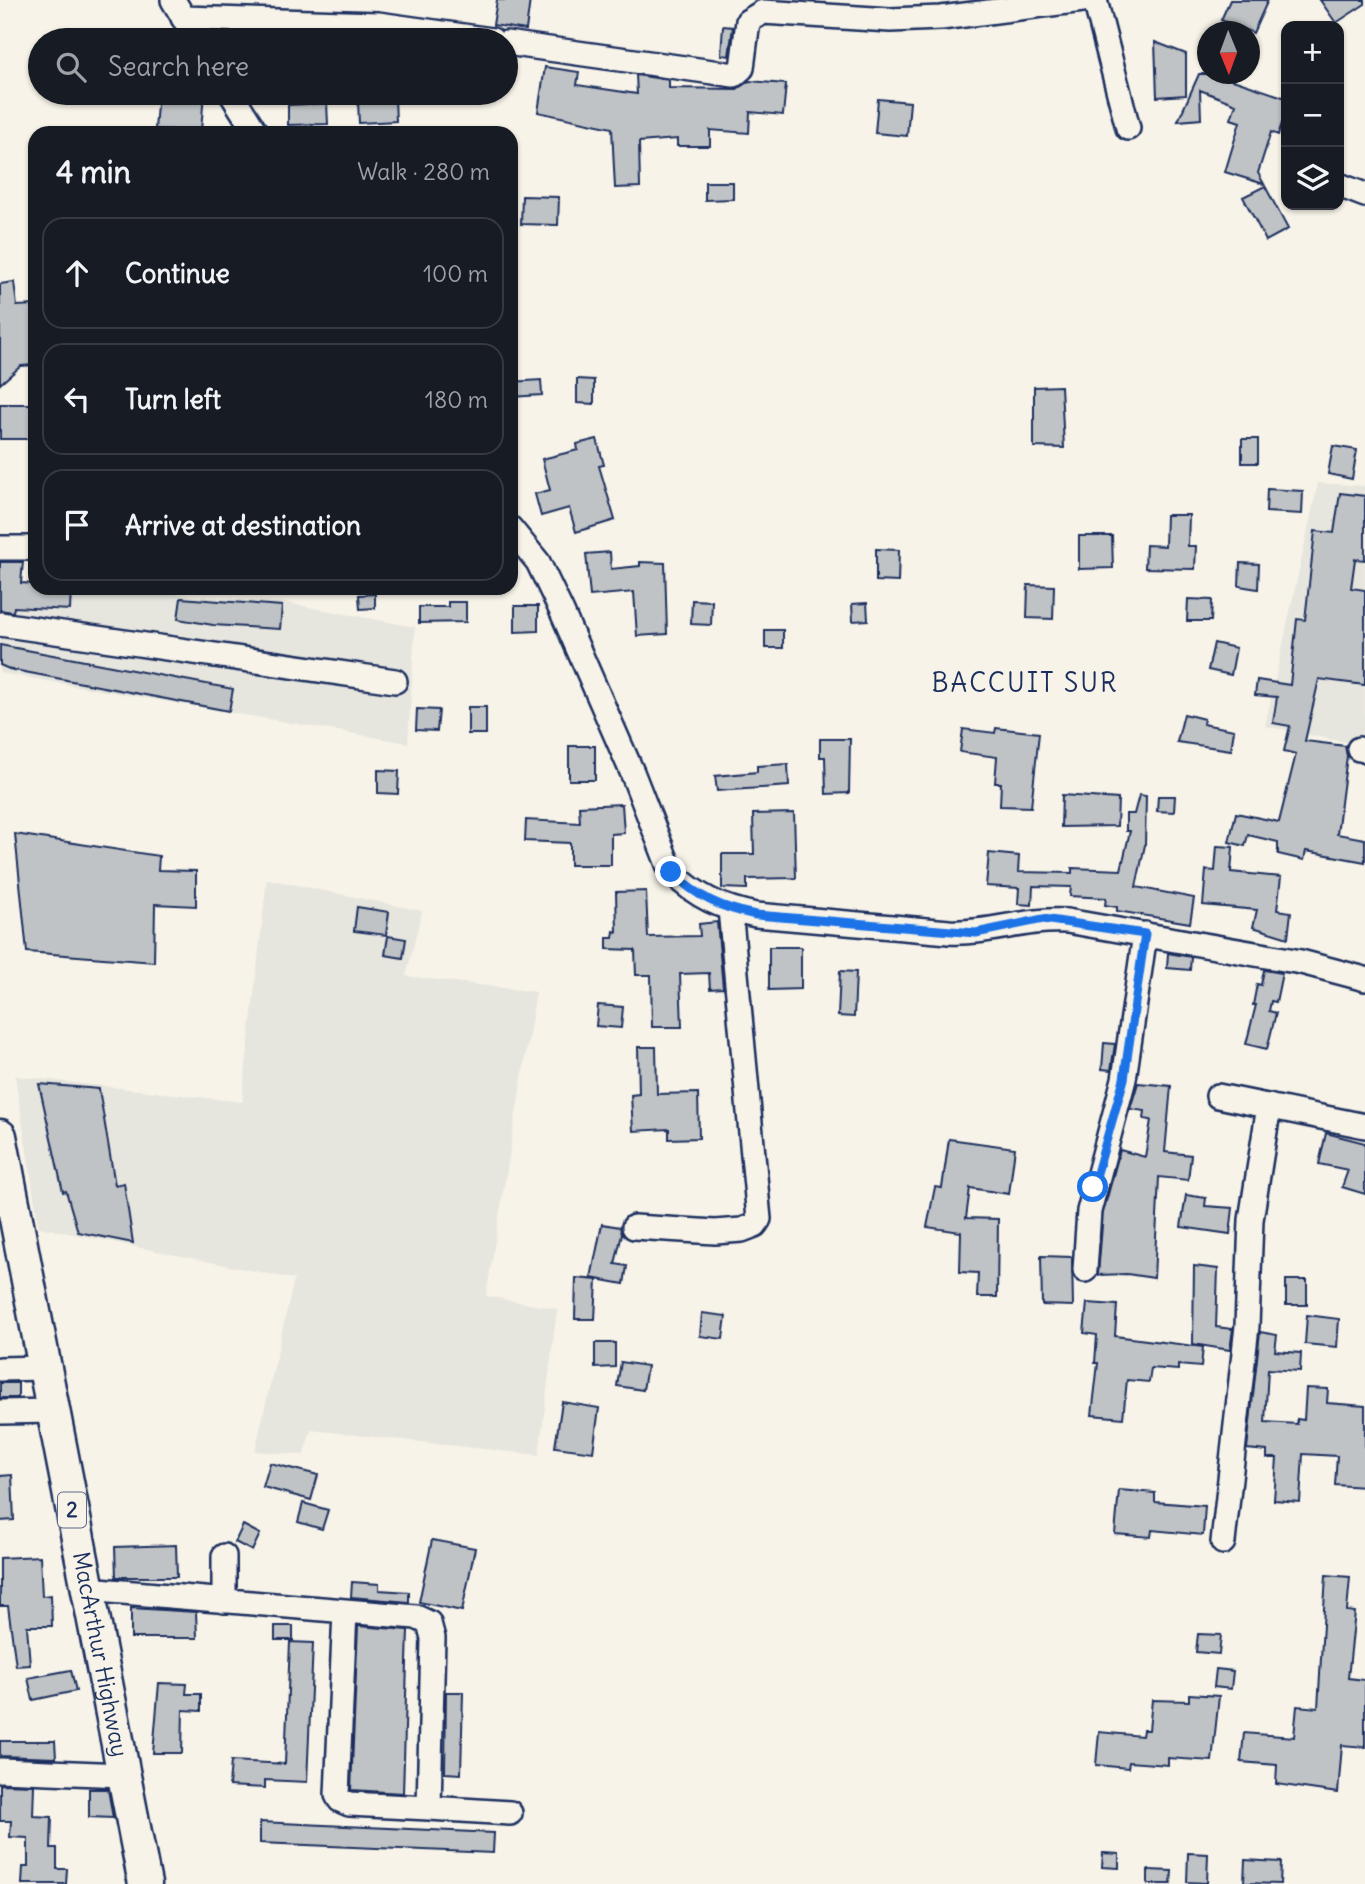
<!DOCTYPE html>
<meta charset="utf-8">
<style>
:root{--surface:#171b24;--page:#242831;--text:#f1f3f6;--muted:#9ea1a6;--line:#363941}
body{margin:0;font-family:Delius,sans-serif;background:var(--page);color:var(--text)}
.controls{position:absolute;right:21px;top:21px;display:grid;overflow:hidden;border-radius:14px;box-shadow:0 2px 5px #0004}
.controls button{width:63px;height:63px;display:grid;place-items:center;padding:0;border:0;border-bottom:2px solid var(--line);background:var(--surface);color:var(--text);font:35px sans-serif}
.compass{position:absolute;left:1197px;top:21px;width:63px;height:63px;border-radius:50%;background:var(--surface);box-shadow:0 2px 5px #0004;rotate:179deg}
.stop{position:absolute;width:21px;height:21px;margin:-16px;border:5px solid #1a73e8;border-radius:50%;background:#fff}
.stop.end{background:#1a73e8;border-color:#fff;box-shadow:0 2px 7px #0008}
.list{margin:0;padding:0;list-style:none}
h2{display:flex;justify-content:space-between;align-items:center;height:91px;margin:0;padding:0 28px;font-size:30px}
h2 small{font-size:23px;font-weight:400;color:var(--muted)}
.list li{display:grid;grid-template-columns:46px 1fr auto;gap:21px;align-items:center;box-sizing:border-box;height:112px;margin:0 14px 14px;padding:0 14px;border:2px solid var(--line);border-radius:21px}
.list b{display:block;font-size:26px;white-space:nowrap}
.list em{font-size:23px;font-style:normal;color:var(--muted)}
.icon{flex:none;width:38px;height:38px;fill:none;stroke:currentColor;stroke-width:2;stroke-linecap:round;stroke-linejoin:round}
.map{position:relative;flex:none;width:1365px;height:1884px;overflow:hidden}
.search{position:absolute;background:var(--surface);box-shadow:0 2px 5px #0004;left:28px;top:28px;width:490px;height:77px;display:flex;align-items:center;gap:18px;box-sizing:border-box;padding:0 24px;border-radius:38px;color:var(--muted);font-size:26px}
.panel{position:absolute;background:var(--surface);box-shadow:0 2px 5px #0004;left:28px;top:126px;width:490px;height:469px;border-radius:21px}
.map>svg:first-child{display:block}
.built{fill:#e6e5de}
.building{fill:#c0c3c5;stroke:#1b2f5e;stroke-width:2}
.lines{fill:none;stroke-linecap:round;stroke-linejoin:round}
.minor-casing{stroke:#1b2f5e;stroke-width:28}
.highway-casing{stroke:#1b2f5e;stroke-width:37}
.minor{stroke:#f7f3e8;stroke-width:23}
.highway{stroke:#f7f3e8;stroke-width:32}
.route{stroke:#1a73e8;stroke-width:9}
.labels{text-anchor:middle;stroke-width:7;stroke-linejoin:round;paint-order:stroke}
.shield{fill:#f7f3e8;stroke:#5d6a87;stroke-width:2}
.shield-label{font-size:21px;font-weight:bold;fill:#1b2f5e}
.street-label{font-size:23px;fill:#1b2f5e;stroke:#f7f3e8}
.quarter-label{font-size:26px;letter-spacing:2px;fill:#1b2f5e;stroke:#f7f3e8}
</style>
<div class="map">
<svg width="1365" height="1884" viewBox="0 0 1365 1884">
<rect width="100%" height="100%" fill="#f7f3e8"/>
<filter id="ink" filterUnits="userSpaceOnUse"><feTurbulence type="fractalNoise" baseFrequency=".0143" numOctaves="2"/><feDisplacementMap in="SourceGraphic" scale="14" xChannelSelector="R" yChannelSelector="G"/><feConvolveMatrix kernelMatrix="1 2 1 2 8 2 1 2 1" color-interpolation-filters="sRGB"/></filter>
<g filter="url(#ink)">
<path class="built" d="M1318 483 1365 486V746L1265 726Z
M0 581 35 583V588H96L282 602 415 627 408 743 0 673Z
M267 879 422 911 406 976 536 992 486 1296 557 1309 539 1455 311 1430 304 1455 255 1451 294 1279 39 1227 15 1076 242 1102Z"/>
<path class="building" d="M497 0H530L526 30 493 25Z
M1230 0H1268L1253 33 1221 20Z
M1320 0H1365V4L1336 23Z
M723 26 733 27 729 56 721 55Z
M1155 42 1186 54V95L1157 97Z
M545 67 579 72 577 85 637 94 636 75 669 80V88L737 89 749 81 786 84 783 115 750 112 749 133 710 130V146H677V139L639 142 640 187 615 188 612 128 538 112Z
M1199 74H1225L1224 77 1286 98V111L1278 135 1271 132 1258 173 1264 184 1225 172 1240 122 1231 119 1236 104 1200 90 1201 119 1178 121Z
M158 93H204L201 131 155 129Z
M395 99 396 121 359 123 358 101Z
M878 99 910 102 907 136 875 133Z
M327 103 328 124 288 125V105Z
M705 182H733V199L705 200Z
M1265 186 1288 229 1266 241 1243 197Z
M522 196 559 197 558 225 521 224Z
M14 282 17 306 35 305V365L21 366 0 384V284Z
M577 379 594 380V404L577 403Z
M541 380 542 395 511 397V382Z
M1061 386 1064 448 1034 447V387Z
M0 404H34L35 439H0Z
M597 439 604 465 599 466 615 520 576 532 569 508 541 516 535 494 550 490 542 459 578 450 577 444Z
M1242 439H1258V463H1242Z
M1333 446 1357 450 1352 479 1328 474Z
M1267 489 1303 491 1302 514 1266 512Z
M1340 493 1365 496V560L1355 559 1351 588 1365 590V685L1319 679 1305 741 1345 746 1347 756 1337 834 1365 839V862L1306 851 1304 860 1278 854V842L1248 835 1245 846 1229 842 1236 813 1279 822 1296 754 1284 751 1290 726 1273 723 1277 697 1255 695 1257 680 1290 685 1297 619 1305 620 1315 531 1334 533Z
M1166 515H1189L1188 546H1196L1195 569 1145 568 1146 545 1165 546Z
M1079 536H1112L1113 568 1079 569Z
M876 549 899 550 898 582 876 581Z
M610 552 611 569 640 566V562L665 563 667 634 637 636 634 592 590 596 586 554Z
M0 562H23L21 583 35 584V588H71L70 610 14 607 13 612 0 610Z
M1240 563 1259 564 1258 589 1239 586Z
M1028 585 1054 586 1053 619 1027 618Z
M375 594V608L360 609 359 595Z
M181 598 282 606 280 629 213 625 178 619Z
M1188 599 1212 600 1211 621H1187Z
M692 600 712 601 711 625 691 624Z
M448 602H466V622L419 623V607H448Z
M867 603 868 620 853 621 852 604Z
M515 606H538V631L515 632Z
M765 630H783V648H765Z
M1214 643 1236 648 1231 675 1208 670Z
M0 645 233 689 229 711 9 669 0 665Z
M468 707H486V734H468Z
M417 709 439 710 437 731 416 730Z
M1184 714 1204 719 1203 724 1234 730 1231 750 1177 742Z
M996 728 1039 733 1031 807 1000 806 1001 783H995L997 757 960 752 963 729 995 733Z
M820 739H850L849 793 826 794 825 757H820Z
M569 746H595V780H569Z
M788 764 789 786 717 791 715 776 757 772V766Z
M378 770 399 771 398 794 378 793Z
M1062 795 1118 799 1117 826 1061 827Z
M1139 795 1146 796 1145 845 1136 887 1194 898 1190 923 1117 911V907L1105 905 1106 898 1070 896 1071 887 1033 886 1032 905 1018 904 1019 888 986 886 989 853 1019 856 1018 872 1072 873V868L1121 870 1130 831H1126V814H1134Z
M1158 796H1175L1174 812 1157 811Z
M622 804 624 833 611 834V865H570V843L525 841 526 820 580 823 579 806Z
M794 813 796 878 747 879V889L722 888V854H754L753 814Z
M15 834 159 856 158 870 196 871V906L155 904 154 962 27 952Z
M1217 846 1233 847 1231 872 1281 877 1277 910 1291 912 1288 938 1253 927 1257 910 1203 905 1206 870 1215 871Z
M646 891 648 937 700 936 699 924 717 922 723 988 710 989 709 973 680 974 682 1027H652L651 975H636L635 950 607 949V938H613L614 931 617 932 616 892Z
M357 907 389 912 386 935 354 931Z
M388 936 406 939 403 958 385 955Z
M769 947H801V989L769 990Z
M1168 953 1191 957 1190 970 1167 968Z
M1264 970 1282 973 1276 1002 1271 1001 1269 1011 1276 1013 1267 1049 1246 1044 1256 1005H1253L1257 984 1261 985Z
M840 971 856 972 854 1017 838 1016Z
M598 1005 623 1007 621 1028 596 1026Z
M1104 1043 1115 1044 1111 1070 1102 1069Z
M638 1047H656L657 1094 698 1093 699 1138 669 1139V1129L633 1131 631 1095 639 1094Z
M1138 1083 1171 1086 1165 1152 1191 1155 1188 1180 1159 1177 1154 1278 1127 1274 1098 1275 1103 1213 1120 1150 1145 1157 1151 1120 1144 1119 1145 1111 1130 1109Z
M39 1084 99 1089 115 1185 124 1183 133 1243 78 1232 66 1191 63 1192Z
M1326 1133 1365 1143V1194L1342 1187 1348 1170 1319 1164Z
M949 1139 1015 1148 1009 1194 970 1188 966 1218 998 1219 997 1297H977L978 1273 960 1272 961 1232 927 1227 935 1187 942 1188Z
M1186 1195 1206 1198 1205 1206 1233 1208 1230 1234 1181 1227Z
M602 1224 620 1227 622 1234 615 1264 627 1266 624 1284 591 1278Z
M1041 1256 1072 1257 1073 1306 1042 1305Z
M1194 1266 1218 1269 1216 1327 1233 1329 1230 1350 1193 1344Z
M576 1278 597 1280 595 1319H575Z
M1286 1280H1307V1305H1286Z
M1087 1303 1117 1305 1115 1336 1203 1347 1201 1367 1178 1365V1370L1151 1368 1149 1382 1127 1380 1123 1418 1092 1415 1098 1363H1095L1097 1335 1084 1333Z
M702 1313 726 1316 723 1339 700 1336Z
M1307 1315 1339 1319 1337 1347 1305 1344Z
M1260 1332 1277 1335 1275 1351 1301 1353 1300 1371 1268 1369 1265 1422 1297 1424V1419L1304 1420 1306 1388 1328 1389 1327 1403 1365 1406V1487L1335 1485 1337 1456 1303 1454 1300 1502 1274 1500 1277 1458H1267V1451L1247 1449Z
M595 1343H615V1367L595 1368Z
M621 1362 647 1366 643 1390 617 1386Z
M0 1383H18V1398H0Z
M562 1402 599 1408 593 1452 555 1447Z
M270 1463 318 1475 311 1500 263 1487Z
M12 1475 14 1520 0 1521V1476Z
M1119 1490 1155 1493V1502L1205 1506 1203 1535 1152 1530 1151 1537 1115 1534Z
M303 1503 328 1510 322 1529 298 1522Z
M243 1525 260 1534 252 1551 235 1542Z
M432 1540 475 1548 462 1611 419 1602Z
M176 1545 177 1577H116L115 1547Z
M40 1556 42 1596 51 1595 52 1626H27L30 1665 16 1666 8 1606H0V1558Z
M1326 1575 1350 1577 1347 1611 1355 1612 1348 1678 1365 1680V1747L1342 1745 1338 1793 1276 1784 1277 1765 1241 1762 1244 1733 1294 1737 1297 1706 1318 1708Z
M352 1582 379 1584V1590L409 1592V1602L351 1597Z
M131 1608 196 1612 197 1638H131Z
M275 1626H293V1640H275Z
M358 1626 408 1630 403 1793 351 1790Z
M1198 1634 1221 1635 1219 1654 1196 1652Z
M290 1642 313 1643 307 1782 265 1780V1788L229 1786 231 1761 285 1764Z
M1216 1669 1233 1671 1231 1689 1214 1687Z
M71 1670 76 1691 33 1700 28 1678Z
M159 1683 187 1684 186 1694H201V1711L183 1710 182 1753H153Z
M446 1692H463L461 1774 445 1773Z
M1189 1694 1219 1696 1212 1761 1168 1758V1765L1129 1762 1128 1768 1096 1765 1099 1732 1142 1736 1143 1730H1149L1152 1700 1189 1701Z
M0 1741H55L56 1758 0 1756Z
M0 1784 34 1785 33 1816 52 1817 51 1848H57V1869H67L66 1884H22L23 1867H28V1838L10 1837 11 1821H0Z
M89 1789H108L113 1818 89 1817Z
M260 1822 494 1833 493 1853 260 1843Z
M1103 1853 1119 1854V1868L1102 1867Z
M1188 1853 1208 1854 1207 1883 1187 1882Z
M1245 1860 1281 1862 1280 1884 1244 1883Z
M1148 1870 1172 1871 1171 1884H1148Z"/>
<g class="lines">
<g class="minor-casing">
<path id="minor" d="M173 0 197 40
M1095 0 1128 128
M183 18 378 24 492 40
M506 43 734 75 742 68 748 21 763 12 890 20 941 18 1083 0
M231 93 256 133
M1339 185 1365 195
M511 529 538 562 562 612 632 772 671 872C697 897 721 908 756 915L949 932C990 934 1026 918 1067 921L1301 962 1365 979
M0 548H35
M0 624 395 681
M1359 749 1365 750
M1218 1096 1365 1126
M634 1227 715 1232 742 1230 755 1225 759 1219 730 909
M1085 1270 1089 1211 1124 1079 1145 934
M0 1369 44 1368
M0 1412 53 1411
M1223 1542 1247 1326 1251 1220 1269 1106
M87 1589 416 1617 429 1623 433 1638 429 1808 510 1813
M224 1601V1556
M345 1611 337 1795 340 1800 349 1804 429 1808
M0 1770 123 1775"/>
</g>
<g class="highway-casing">
<g id="highway">
<path id="s1" d="M0 1136 145 1884"/>
</g>
</g>
<use href="#minor" class="minor"/>
<use href="#highway" class="highway"/>
</g>
</g>
<g class="lines" filter="url(#ink)">
<path class="route" d="M671 872C697 897 721 908 756 915L976 933 1043 919 1145 934 1124 1079 1093 1187"/>
</g>
<g class="labels">
<rect class="shield" x="58" y="1492.5" width="28" height="35" rx="5"/>
<g class="shield-label">
<text x="72" y="1517">2</text>
</g>
<g class="street-label">
<text dy="8" stroke="none"><textPath href="#s1" startOffset="528">MacArthur Highway</textPath></text>
</g>
<g class="quarter-label">
<text x="1025" y="692">BACCUIT SUR</text>
</g>
</g>
</svg>
<div class="controls">
<button>+</button>
<button>−</button>
<button><svg class="icon" aria-label="layers" viewBox="0 0 24 24"><path d="M12 4l9 5-9 5-9-5zM3 14l9 5 9-5"/></svg></button>
</div>
<svg class="compass" viewBox="-18 -18 36 36"><path d="M0-13l5 13h-10z" fill="#e53935"/><path d="M0 13l5-13h-10z" fill="#9ea1a6"/></svg>
<div class="stop" style="left:1093px;top:1187px"></div>
<div class="stop end" style="left:671px;top:872px"></div>
<div class="search"><svg class="icon" aria-label="search" viewBox="0 0 24 24"><circle cx="10" cy="10" r="6"/><path d="M15 15l6 6"/></svg>Search here</div>
<section class="panel">
<h2>4 min<small>Walk · 280 m</small></h2>
<ul class="list">
<li><svg class="icon" aria-label="ahead" viewBox="0 0 24 24"><path d="M12 20V5M6 11l6-6 6 6"/></svg><div><b>Continue</b></div><em>100 m</em></li>
<li><svg class="icon" aria-label="left" viewBox="0 0 24 24"><path d="M17 20v-9H6M10 6l-5 5 5 5"/></svg><div><b>Turn left</b></div><em>180 m</em></li>
<li><svg class="icon" aria-label="arrive" viewBox="0 0 24 24"><path d="M6 21V4h12l-3 4 3 4H6"/></svg><div><b>Arrive at destination</b></div></li>
</ul>
</section>
</div>
